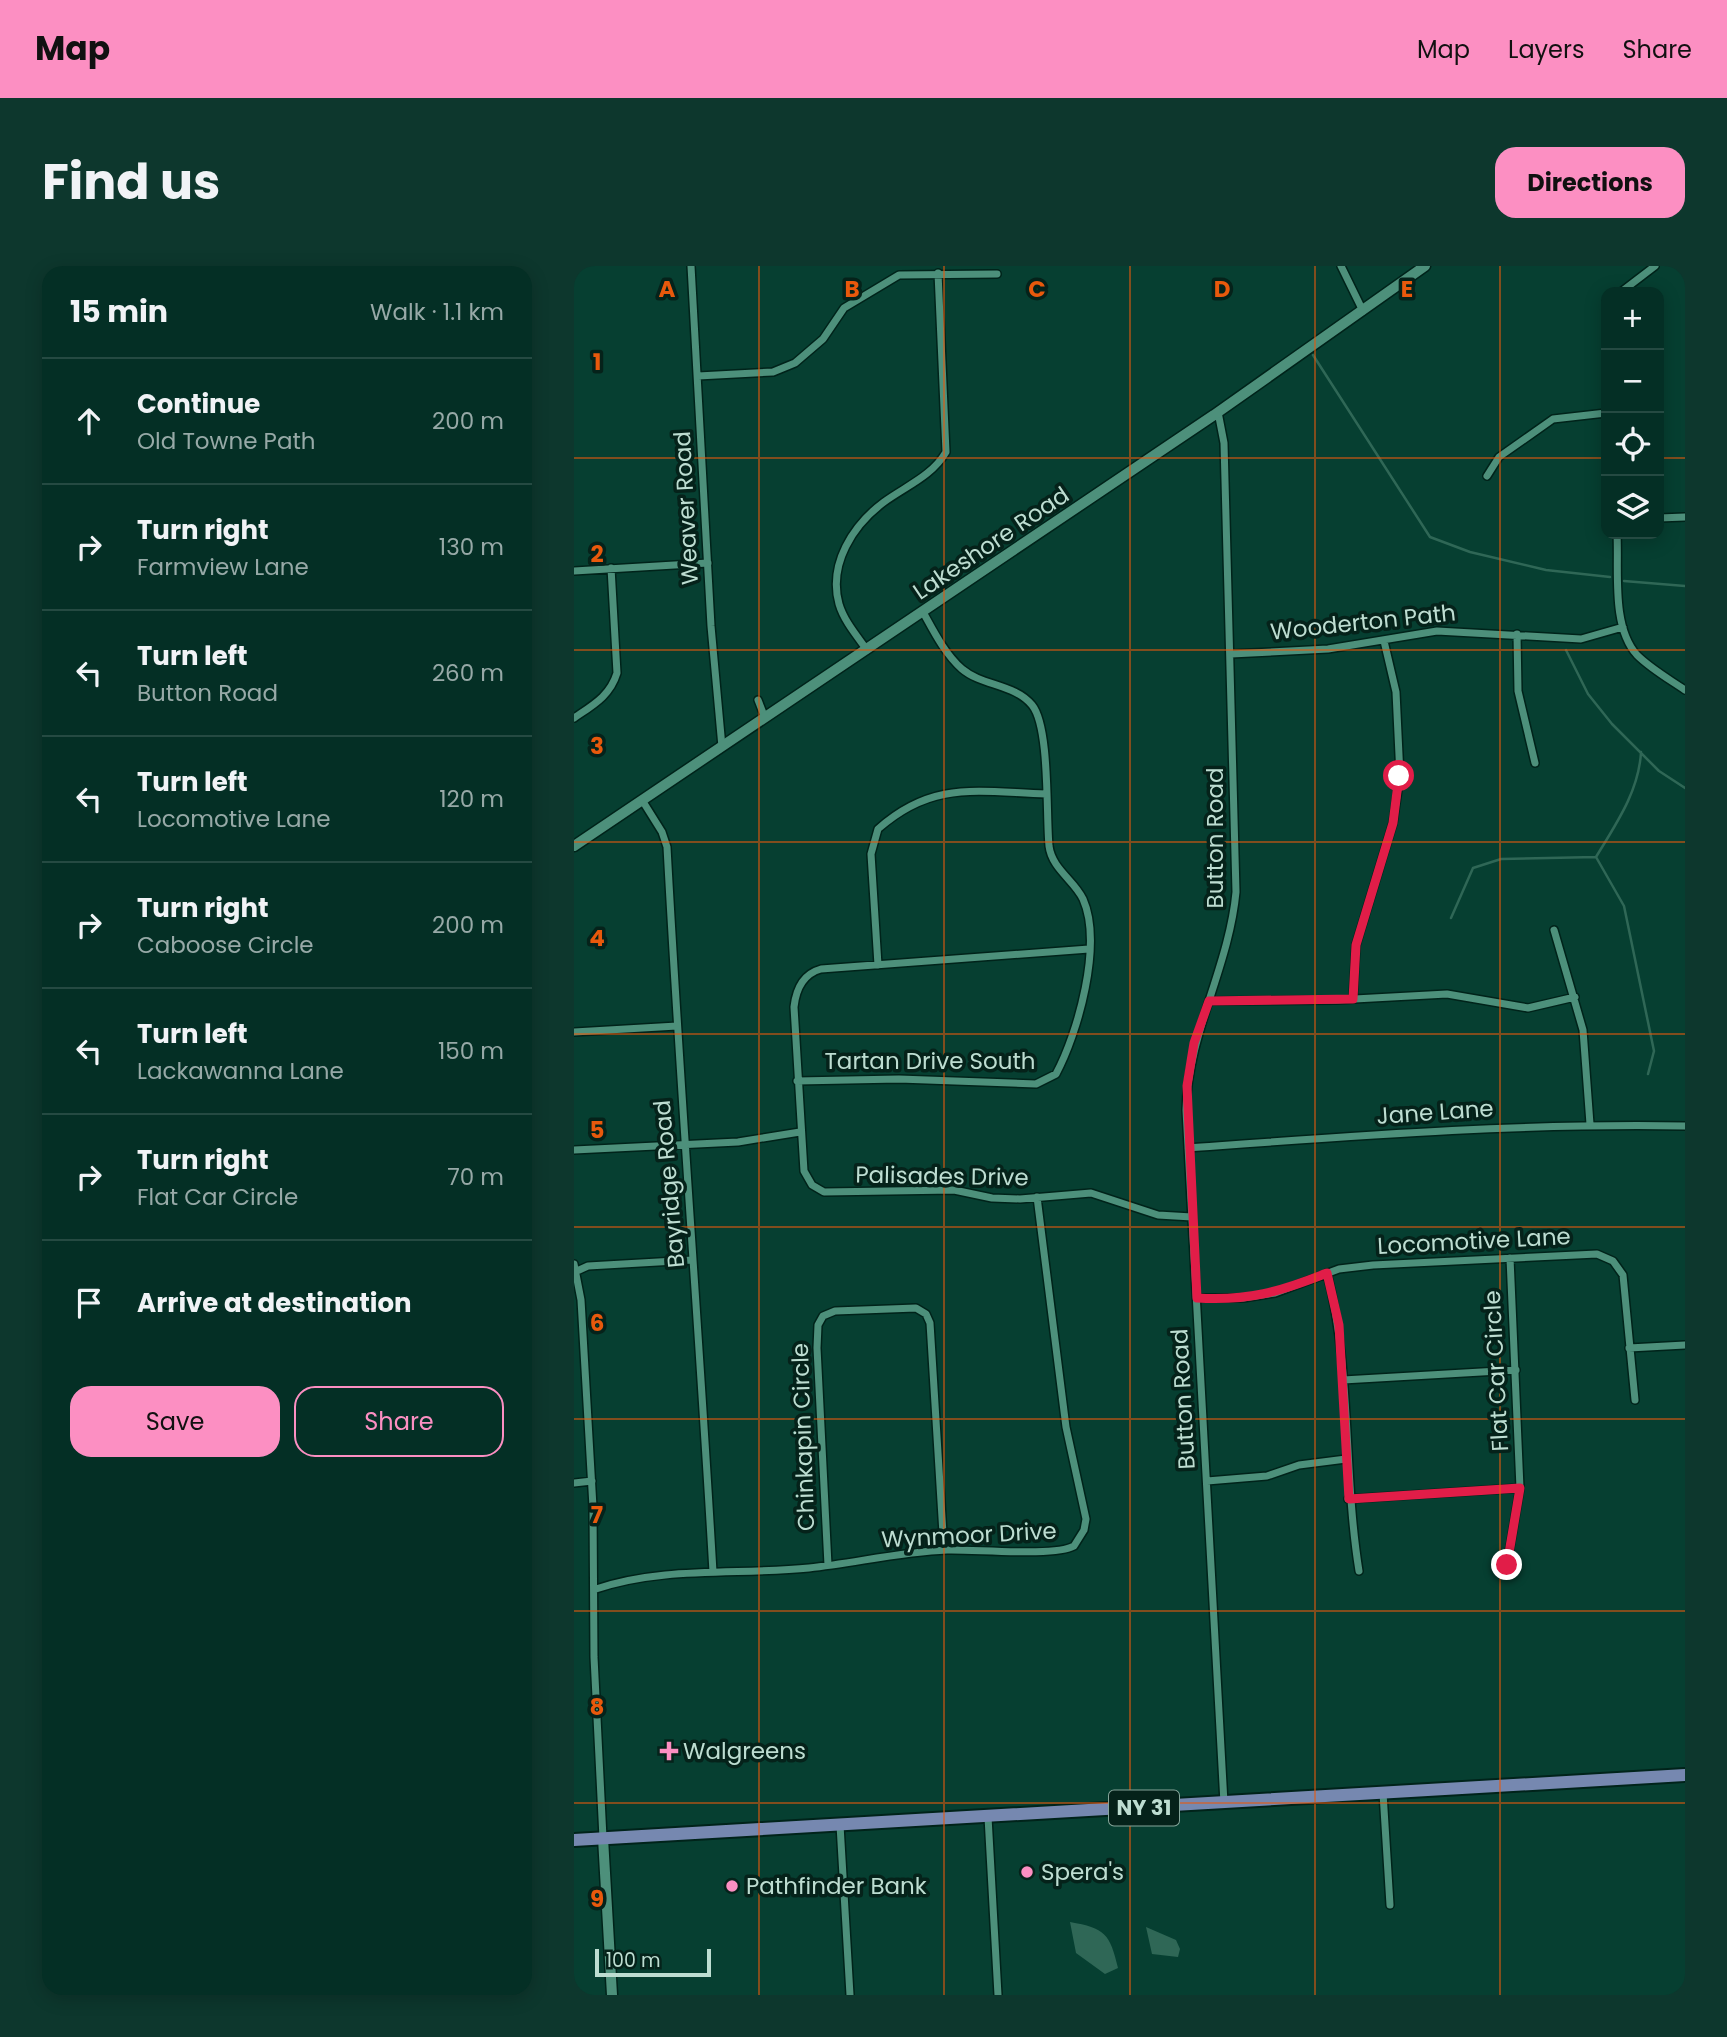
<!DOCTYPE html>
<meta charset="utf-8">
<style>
:root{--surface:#042f25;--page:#0d372d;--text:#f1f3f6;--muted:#97a9a7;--line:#254a42;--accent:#fc8fc2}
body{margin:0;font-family:Poppins,sans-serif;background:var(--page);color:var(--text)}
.controls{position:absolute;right:21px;top:21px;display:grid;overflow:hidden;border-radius:14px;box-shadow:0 4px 18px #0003}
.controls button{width:63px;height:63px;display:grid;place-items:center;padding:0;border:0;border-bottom:2px solid var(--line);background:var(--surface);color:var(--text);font:35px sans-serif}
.scale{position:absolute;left:21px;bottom:18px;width:116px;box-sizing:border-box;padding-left:7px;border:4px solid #bdddd1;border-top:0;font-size:19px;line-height:24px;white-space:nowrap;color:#bdddd1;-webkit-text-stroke:5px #05221a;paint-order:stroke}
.stop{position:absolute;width:21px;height:21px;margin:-16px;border:5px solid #e11d48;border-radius:50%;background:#fff}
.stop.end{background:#e11d48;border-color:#fff;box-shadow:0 2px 7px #0008}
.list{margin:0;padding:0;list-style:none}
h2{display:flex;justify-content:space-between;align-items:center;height:91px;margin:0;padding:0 28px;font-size:30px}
h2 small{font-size:23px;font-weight:400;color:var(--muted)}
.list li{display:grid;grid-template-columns:46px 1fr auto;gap:21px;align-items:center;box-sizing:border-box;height:126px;padding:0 28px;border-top:2px solid var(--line)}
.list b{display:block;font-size:26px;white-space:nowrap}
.list p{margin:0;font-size:23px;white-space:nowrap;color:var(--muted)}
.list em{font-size:23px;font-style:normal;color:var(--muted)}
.actions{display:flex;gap:14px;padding:21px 28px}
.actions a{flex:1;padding:16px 0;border:2px solid var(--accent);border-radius:21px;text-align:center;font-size:24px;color:var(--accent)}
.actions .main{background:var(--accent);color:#111}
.icon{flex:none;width:38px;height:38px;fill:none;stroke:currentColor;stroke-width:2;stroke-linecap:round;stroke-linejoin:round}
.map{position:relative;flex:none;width:1111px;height:1729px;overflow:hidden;border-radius:21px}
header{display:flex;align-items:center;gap:42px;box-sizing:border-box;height:98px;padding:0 35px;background:var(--accent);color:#111}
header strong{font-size:33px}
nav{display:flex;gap:38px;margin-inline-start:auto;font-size:24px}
.intro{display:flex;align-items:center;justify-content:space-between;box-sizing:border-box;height:168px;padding:0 42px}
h1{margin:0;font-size:49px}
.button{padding:18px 32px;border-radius:21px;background:var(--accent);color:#111;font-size:24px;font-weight:700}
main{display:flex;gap:42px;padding:0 42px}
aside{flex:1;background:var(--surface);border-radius:21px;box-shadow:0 4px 18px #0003}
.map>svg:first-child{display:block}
.water{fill:#2f6756}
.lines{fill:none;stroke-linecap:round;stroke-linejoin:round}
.stream{stroke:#2f6756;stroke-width:2.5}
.minor-casing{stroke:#00231a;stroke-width:10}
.tertiary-casing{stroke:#00231a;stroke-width:13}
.primary-casing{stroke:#00231a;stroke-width:16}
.minor{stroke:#4d907b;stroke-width:7}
.tertiary{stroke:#4d907b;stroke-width:10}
.primary{stroke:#7688b0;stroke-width:12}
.route{stroke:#e11d48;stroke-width:9}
.grid{fill:none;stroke:#e8590c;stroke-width:2;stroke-opacity:0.55}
.poi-dot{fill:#fc8fc2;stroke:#05221a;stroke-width:2.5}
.labels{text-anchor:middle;stroke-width:7;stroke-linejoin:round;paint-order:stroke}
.shield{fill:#05221a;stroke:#86a59a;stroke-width:2}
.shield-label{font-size:21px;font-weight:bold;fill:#bdddd1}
.street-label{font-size:23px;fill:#bdddd1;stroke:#05221a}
.poi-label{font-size:23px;fill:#bdddd1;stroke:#05221a;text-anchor:start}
.grid-label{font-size:23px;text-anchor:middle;font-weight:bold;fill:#e8590c;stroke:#05221a;stroke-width:7;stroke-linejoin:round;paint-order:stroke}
</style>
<header>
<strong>Map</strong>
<nav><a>Map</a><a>Layers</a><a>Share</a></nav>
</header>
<div class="intro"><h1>Find us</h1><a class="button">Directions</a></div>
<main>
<aside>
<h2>15 min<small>Walk · 1.1 km</small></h2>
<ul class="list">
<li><svg class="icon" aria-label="ahead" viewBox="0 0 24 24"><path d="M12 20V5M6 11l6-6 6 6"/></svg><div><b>Continue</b><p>Old Towne Path</p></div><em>200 m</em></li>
<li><svg class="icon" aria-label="right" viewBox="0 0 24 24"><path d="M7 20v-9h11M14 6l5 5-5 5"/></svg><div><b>Turn right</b><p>Farmview Lane</p></div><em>130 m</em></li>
<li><svg class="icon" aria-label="left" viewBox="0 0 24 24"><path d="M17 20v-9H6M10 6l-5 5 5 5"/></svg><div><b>Turn left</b><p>Button Road</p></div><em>260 m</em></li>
<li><svg class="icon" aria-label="left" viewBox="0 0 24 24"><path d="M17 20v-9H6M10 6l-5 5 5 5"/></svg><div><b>Turn left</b><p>Locomotive Lane</p></div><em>120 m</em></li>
<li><svg class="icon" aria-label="right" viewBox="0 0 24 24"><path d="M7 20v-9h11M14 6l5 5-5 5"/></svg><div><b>Turn right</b><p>Caboose Circle</p></div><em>200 m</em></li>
<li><svg class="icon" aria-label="left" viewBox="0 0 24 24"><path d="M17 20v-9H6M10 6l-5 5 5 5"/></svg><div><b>Turn left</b><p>Lackawanna Lane</p></div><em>150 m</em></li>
<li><svg class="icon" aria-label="right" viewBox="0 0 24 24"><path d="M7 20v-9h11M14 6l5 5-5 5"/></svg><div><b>Turn right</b><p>Flat Car Circle</p></div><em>70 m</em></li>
<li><svg class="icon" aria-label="arrive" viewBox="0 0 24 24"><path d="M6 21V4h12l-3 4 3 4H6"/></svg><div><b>Arrive at destination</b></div></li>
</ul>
<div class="actions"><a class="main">Save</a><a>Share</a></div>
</aside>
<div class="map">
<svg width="1111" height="1729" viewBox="0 0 1111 1729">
<rect width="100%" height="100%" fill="#063f31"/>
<path class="water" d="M496 1656C531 1662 536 1668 544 1702L531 1708 502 1687Z
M572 1661 602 1674 606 1683 604 1691 578 1688Z"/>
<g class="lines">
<path class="stream" d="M739 89 856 271 896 286 972 304 1036 311
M1050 315 1111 320
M992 384 1014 428 1038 458 1085 505 1111 522
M1022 591C1042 558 1065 525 1067 486
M877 652 899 602 927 593 1022 591 1050 640 1080 785 1074 808"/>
<g class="minor-casing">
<path id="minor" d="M117 0 137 360 148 481
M767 0 789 45
M1047 26 1081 0
M124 110 199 106 221 97 249 73 270 42 325 9 423 8
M644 146 650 177 662 626C655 701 614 767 612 844L650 1537
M913 210 925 191 979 153 1032 147
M1085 252 1111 251
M1043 268C1045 304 1037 360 1063 389 1077 403 1095 413 1111 424
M0 305 134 297
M943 368 944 425 961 497
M293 384C283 370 270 355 265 338 254 298 279 259 310 236 332 220 358 210 372 186L364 7
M657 388 754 383 863 365 1007 373 1049 361
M184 434 191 452
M0 452C19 439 36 430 43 407L37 302
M68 534 88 566 93 581C106 823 125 1064 139 1306
M980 664 1009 764 1016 858
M515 683 247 703C229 708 222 723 220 741L230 905 238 919 250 926 380 924 418 932 446 933 517 927 584 949 618 951
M304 699 297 588 304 563C359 514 404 526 472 528
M779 733 782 679 819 557 826 510 822 426 810 375
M635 735 762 734 873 728 954 742 1001 731
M0 766 103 760
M223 815 325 813 462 818 482 808C504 767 529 678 509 633 500 614 478 603 475 580 472 548 476 461 458 439 441 418 408 420 388 403 371 388 360 366 349 346
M614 882C780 870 945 857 1111 860
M0 884 164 876 226 866
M0 998 7 1034 19 1241 20 1391 29 1572
M3 1005 14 1000 119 994
M753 1007C778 1104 769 1206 785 1305
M623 1032H669L701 1027 765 1003 799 999 1023 988 1039 995 1049 1009 1061 1134
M1055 1082 1111 1079
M769 1114 942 1104
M633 1215 693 1210 725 1199 772 1193
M0 1217 18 1215
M774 1233 946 1222
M254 1299 243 1082 244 1059 249 1050 261 1045 342 1042 352 1048 356 1057 370 1284
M933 1299 946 1222 936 992
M22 1323C89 1300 165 1309 235 1302 281 1297 326 1286 373 1284 400 1283 481 1291 500 1280L510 1264 512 1253 492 1161 463 931
M809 1527 816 1639
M414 1551 424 1729
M266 1559 276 1729"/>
</g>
<g class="tertiary-casing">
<path id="tertiary" d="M0 580 640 149 851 0
M29 1572 38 1729"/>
</g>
<g class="primary-casing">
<path id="primary" d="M0 1574 1111 1509"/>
</g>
<use href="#minor" class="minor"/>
<use href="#tertiary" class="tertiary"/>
<use href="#primary" class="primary"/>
</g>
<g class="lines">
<path class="route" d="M825 510 819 557 782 679 779 733 635 735 620 777 613 820 623 1032C675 1035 705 1026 753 1007L765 1059 775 1233 946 1222 933 1299"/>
</g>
<path class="grid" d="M185 0V1729M370 0V1729M556 0V1729M741 0V1729M926 0V1729M0 192H1032M1085 192H1111M0 384H1111M0 576H1111M0 768H1111M0 961H1111M0 1153H1111M0 1345H1111M0 1537H1111"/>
<g class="poi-dot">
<path d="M91.5 1474.5h7v7h7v7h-7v7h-7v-7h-7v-7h7z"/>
<circle cx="453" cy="1606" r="7"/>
<circle cx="158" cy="1620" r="7"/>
</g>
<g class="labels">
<rect class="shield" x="535" y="1524.5" width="70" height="35" rx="5"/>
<g class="shield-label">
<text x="570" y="1549">NY 31</text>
</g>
<g class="street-label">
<text transform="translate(112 242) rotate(-93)" y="8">Weaver Road</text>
<text transform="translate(417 277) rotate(-34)" y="8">Lakeshore Road</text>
<text transform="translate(789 356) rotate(-6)" y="8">Wooderton Path</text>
<text transform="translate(641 572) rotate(-90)" y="8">Button Road</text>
<text x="356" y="803">Tartan Drive South</text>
<text transform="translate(861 846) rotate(-4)" y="8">Jane Lane</text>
<text transform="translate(368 910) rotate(1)" y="8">Palisades Drive</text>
<text transform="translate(95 918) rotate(-95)" y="8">Bayridge Road</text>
<text transform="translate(900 975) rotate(-3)" y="8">Locomotive Lane</text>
<text transform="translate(922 1105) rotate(-93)" y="8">Flat Car Circle</text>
<text transform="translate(609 1133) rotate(-93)" y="8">Button Road</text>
<text transform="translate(229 1171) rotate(-92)" y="8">Chinkapin Circle</text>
<text transform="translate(395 1269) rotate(-3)" y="8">Wynmoor Drive</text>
</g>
<g class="poi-label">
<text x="109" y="1493">Walgreens</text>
<text x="467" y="1614">Spera's</text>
<text x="172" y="1628">Pathfinder Bank</text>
</g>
</g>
<g class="grid-label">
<text x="93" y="31">A</text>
<text x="278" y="31">B</text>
<text x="463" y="31">C</text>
<text x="648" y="31">D</text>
<text x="833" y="31">E</text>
<text x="23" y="104">1</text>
<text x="23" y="296">2</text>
<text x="23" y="488">3</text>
<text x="23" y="680">4</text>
<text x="23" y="872">5</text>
<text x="23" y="1065">6</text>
<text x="23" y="1257">7</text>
<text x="23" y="1449">8</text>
<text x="23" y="1641">9</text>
</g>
</svg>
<div class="controls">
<button>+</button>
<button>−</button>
<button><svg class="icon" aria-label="locate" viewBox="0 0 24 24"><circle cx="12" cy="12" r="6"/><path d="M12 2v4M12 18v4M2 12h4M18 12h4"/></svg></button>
<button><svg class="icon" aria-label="layers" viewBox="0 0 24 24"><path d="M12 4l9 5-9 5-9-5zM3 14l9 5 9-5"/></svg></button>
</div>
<div class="scale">100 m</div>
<div class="stop" style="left:825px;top:510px"></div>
<div class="stop end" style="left:933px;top:1299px"></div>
</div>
</main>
